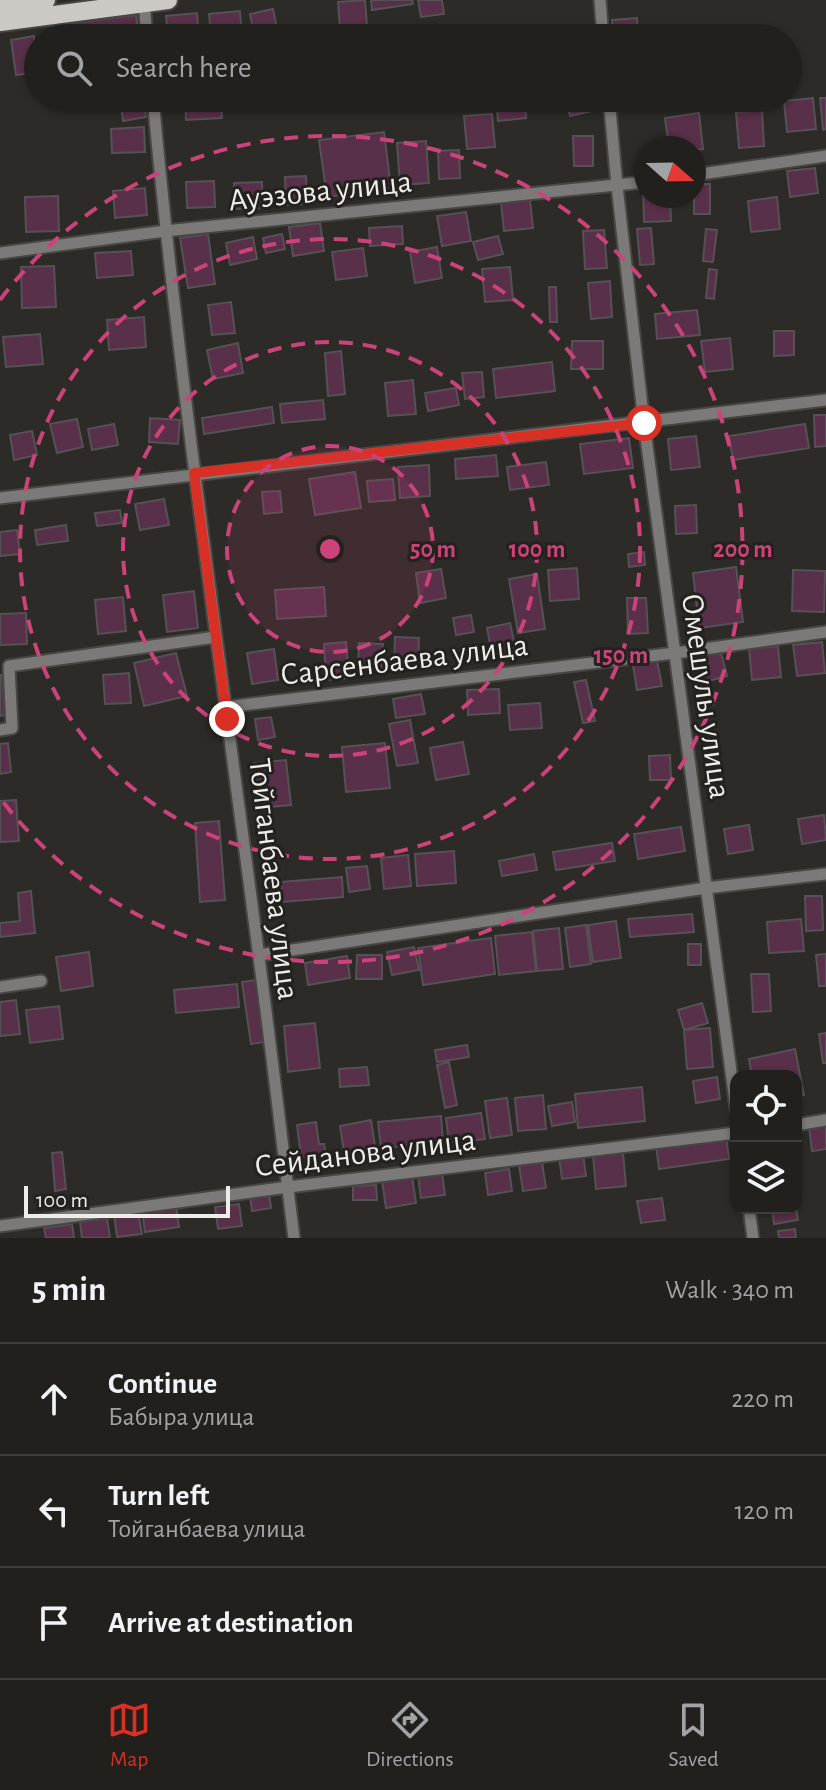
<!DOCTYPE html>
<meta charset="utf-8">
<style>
:root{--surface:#21201d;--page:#292826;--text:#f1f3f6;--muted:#a2a3a4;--line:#3e3e3b;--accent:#d93025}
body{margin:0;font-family:"Alegreya Sans",sans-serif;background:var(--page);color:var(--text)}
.controls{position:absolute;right:24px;bottom:24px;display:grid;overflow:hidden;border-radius:16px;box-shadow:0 2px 6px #0004}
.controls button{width:72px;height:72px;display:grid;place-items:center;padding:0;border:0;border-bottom:2px solid var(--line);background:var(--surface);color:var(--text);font:40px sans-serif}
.compass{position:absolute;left:634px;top:136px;width:72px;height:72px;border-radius:50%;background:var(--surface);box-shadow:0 2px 6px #0004;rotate:110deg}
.scale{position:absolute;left:24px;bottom:20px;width:206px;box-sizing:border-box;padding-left:8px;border:4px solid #eeedea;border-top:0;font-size:22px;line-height:28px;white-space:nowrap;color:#eeedea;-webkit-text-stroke:6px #23221e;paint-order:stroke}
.stop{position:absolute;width:24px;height:24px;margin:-18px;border:6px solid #d93025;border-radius:50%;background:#fff}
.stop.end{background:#d93025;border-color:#fff;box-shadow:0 2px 8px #0008}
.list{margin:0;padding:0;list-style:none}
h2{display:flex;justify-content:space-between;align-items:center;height:104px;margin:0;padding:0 32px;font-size:34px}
h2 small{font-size:26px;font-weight:400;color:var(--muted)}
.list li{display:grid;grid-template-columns:52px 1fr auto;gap:24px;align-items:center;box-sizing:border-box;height:112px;padding:0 32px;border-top:2px solid var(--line)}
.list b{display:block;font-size:30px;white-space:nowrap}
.list p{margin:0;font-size:26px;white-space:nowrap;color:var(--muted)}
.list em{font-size:26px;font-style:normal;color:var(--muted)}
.icon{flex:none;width:44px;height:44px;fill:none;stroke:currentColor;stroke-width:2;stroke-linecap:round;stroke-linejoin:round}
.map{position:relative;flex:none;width:826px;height:1238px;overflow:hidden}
.search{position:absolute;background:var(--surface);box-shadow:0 2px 6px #0004;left:24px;right:24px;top:24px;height:88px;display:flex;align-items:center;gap:20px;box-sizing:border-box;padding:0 28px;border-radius:44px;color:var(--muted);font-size:30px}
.sheet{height:440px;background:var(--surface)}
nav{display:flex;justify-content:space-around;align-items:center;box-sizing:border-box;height:112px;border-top:2px solid var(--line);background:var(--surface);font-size:22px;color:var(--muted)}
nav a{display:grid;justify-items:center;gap:4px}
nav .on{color:var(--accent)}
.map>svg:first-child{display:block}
.building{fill:#583049;stroke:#565154;stroke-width:2}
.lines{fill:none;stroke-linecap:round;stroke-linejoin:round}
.street-casing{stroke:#474642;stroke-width:15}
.primary-casing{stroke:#474642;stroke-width:22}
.street{stroke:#7b7a78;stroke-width:11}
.primary{stroke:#ccc9c5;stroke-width:18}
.route{stroke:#d93025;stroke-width:10}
.ring{fill:none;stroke:#cb4378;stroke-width:4;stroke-dasharray:14 10}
.labels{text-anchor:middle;stroke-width:6;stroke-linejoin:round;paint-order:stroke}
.street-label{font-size:32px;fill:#eeedea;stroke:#23221e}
.centre{fill:#cb4378;stroke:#23221e;stroke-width:4}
.ring-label{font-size:24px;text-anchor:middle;font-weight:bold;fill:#cb4378;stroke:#23221e;stroke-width:6;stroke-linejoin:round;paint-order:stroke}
</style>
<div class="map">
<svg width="826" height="1238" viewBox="0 0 826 1238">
<rect width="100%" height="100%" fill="#2c2b27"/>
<path class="building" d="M365 0 367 26 340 28 338 2Z
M371 0H412L413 4 372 10Z
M418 0H442L444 14 421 17Z
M273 9 279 38H255L250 14Z
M240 11 242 38H211L209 14Z
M197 13 199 38H168L166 16Z
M136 15 139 38H97V33L64 37 63 24Z
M637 18 638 38H613L612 20Z
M582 31V38H558L557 33Z
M34 36 38 72 16 75 11 40Z
M120 98H143L146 117 123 121Z
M185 98H221L222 118 186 120Z
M496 98H525L526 118 498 121Z
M566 98H590L592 111 570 116Z
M813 98 816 129 787 132 784 101Z
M820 98H826V129L823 130Z
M762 110 764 146 739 148 736 112Z
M699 113 703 149 694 150V148H669L665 118Z
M492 114 495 147 467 149 464 116Z
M144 127 145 152 112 153 111 129Z
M384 132 391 188 327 197 319 140Z
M573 136H593V166H574Z
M426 141 429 183 400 185 397 143Z
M459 150 460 178 439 179 438 151Z
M815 168 818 193 790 197 787 171Z
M306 176 307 204 286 205 285 177Z
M214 181 215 207 187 208 186 182Z
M262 182 263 208 235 209 234 183Z
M694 184H710V214H694Z
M643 187H646V196H670L671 221 644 222Z
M145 188 147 215 115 218 113 191Z
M58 196 59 231 26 232 25 197Z
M777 197 780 229 751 232 748 201Z
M530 200 533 228 504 231 501 203Z
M466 212 471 241 442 246 437 216Z
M320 223 324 251 293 256 289 227Z
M402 226 403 244 370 246 369 228Z
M651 228 654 264 640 265 637 229Z
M706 229 717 230 713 262 703 261Z
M604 230 607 268 585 269 583 231Z
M208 234 215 284 188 288 180 238Z
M282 234 285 249 266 253 263 238Z
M498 236 503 254 478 260 473 242Z
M253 237 257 259 230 265 226 243Z
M437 247 442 278 415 283 410 252Z
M363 248 367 276 336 280 332 252Z
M131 251 133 275 97 278 95 253Z
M54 266 56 307 22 308 21 267Z
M510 267 513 300 485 302 482 269Z
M709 269 717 270 714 299 706 298Z
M610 281 612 317 591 319 588 283Z
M549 287H556L557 322H550Z
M231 302 235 333 212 335 208 305Z
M697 310 700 335 657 339 655 314Z
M144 317 146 347 109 350 107 320Z
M774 331H794V355L774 356Z
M40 334 43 364 6 367 3 337Z
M730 338 733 369 705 372 701 341Z
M572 341H603V369H571Z
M238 343 243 373 213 379 207 350Z
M341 351 345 394 328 396 325 353Z
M552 362 555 391 496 398 493 369Z
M482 372 484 397 465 399 462 373Z
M413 380 416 414 388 416 385 383Z
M456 388 459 405 428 411 425 393Z
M323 400 325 419 282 423 280 404Z
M272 407 274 423 204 434 202 418Z
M814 415H826V446L815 447Z
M150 418 180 420 178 444 149 442Z
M77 419 83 447 57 453 50 424Z
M114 424 118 445 92 450 88 429Z
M805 424 809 448 733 460 729 436Z
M32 431 37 455 14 460 10 435Z
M696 436 700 467 671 470 668 439Z
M629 438 633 468 584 474 580 444Z
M496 455 498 476 456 479 455 459Z
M546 462 549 485 510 490 507 467Z
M429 465 430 496 400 498 398 467Z
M355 472 361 508 315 515 309 479Z
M393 479 395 500 369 502 367 481Z
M280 491 282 512 264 514 262 492Z
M164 499 169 525 140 530 135 504Z
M696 505 697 533 676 534 675 506Z
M120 510 122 523 97 526 95 513Z
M66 525 68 541 37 545 35 530Z
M17 530 20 554 0 556V532Z
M644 552 645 565 629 567 628 554Z
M736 567 743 622 699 628 693 573Z
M577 568 579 599 550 601 548 570Z
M441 569 446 598 420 603 416 573Z
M793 570 825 571 824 612 792 611Z
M537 574 545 629 518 633 509 579Z
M324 587 326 616 277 619 275 590Z
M194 591 198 628 167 632 163 595Z
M123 597 126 631 98 634 95 600Z
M627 598H646L648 633 628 634Z
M26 613 27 644 0 645V614Z
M471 615 474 632 456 635 453 618Z
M510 623 516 651 492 655 487 628Z
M395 637 419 638 418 664 394 663Z
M346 642 349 678 326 680 324 644Z
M822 642 825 673 797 676 793 645Z
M359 643 383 644 382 670 358 669Z
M778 646 781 677 752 680 749 649Z
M274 649 278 680 252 684 247 653Z
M720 649 727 676 701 683 694 656Z
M176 653 187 696 144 706 134 663Z
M657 661 662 686 637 690 633 665Z
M129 673 131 703 105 704 103 675Z
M0 675H2L5 715 0 716Z
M586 680 595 721 583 723 574 682Z
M499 689 500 713 468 715 467 690Z
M421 694 425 714 396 718 393 699Z
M540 703 542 728 510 730 508 705Z
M271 717 275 737 258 740 255 719Z
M410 720 418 763 397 766 389 724Z
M463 742 469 774 436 780 430 748Z
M8 743 11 772 0 774V744Z
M385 743 390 788 346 792 342 747Z
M670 755 671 780H650L649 756Z
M286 760 291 805 259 808 254 763Z
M16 800 19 841 0 842V801Z
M824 815 826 840 802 844 798 819Z
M219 821 225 900 200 902 195 823Z
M749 825 753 850 728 854 724 829Z
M681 827 685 851 638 859 634 834Z
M612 843 615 861 556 870 553 852Z
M454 851 456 883 417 886 415 854Z
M534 854 537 870 502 876 499 861Z
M408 855 411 886 384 889 381 858Z
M367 866 370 889 349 892 346 868Z
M342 877 343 897 282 902 281 882Z
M31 891 35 933 0 937V923L20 921 18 893Z
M805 896H822L823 930 806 931Z
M692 914 694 932 630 937 628 919Z
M801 919 804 951 769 953 767 922Z
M616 921 621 958 593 962 588 925Z
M586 925 591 964 570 967 565 928Z
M559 928 563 969 537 971 533 931Z
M532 932 536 971 499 975 495 936Z
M491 938 495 974 423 985 418 948Z
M688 944H701V965H688Z
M414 947 419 970 392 975 387 952Z
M89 952 93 986 61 991 56 957Z
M826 954V986H819L816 955Z
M357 955H382V979H356Z
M347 956 350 978 308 985 305 963Z
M751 974H769L771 1011 753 1012Z
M256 980 265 1042 251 1044 242 982Z
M237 984 239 1007 176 1013 174 990Z
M16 1000 20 1034 0 1036V1002Z
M702 1003 708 1023 684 1030 678 1010Z
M59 1006 63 1039 30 1043 26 1010Z
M315 1023 320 1068 288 1072 284 1026Z
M710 1028 713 1067 687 1069 684 1030Z
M826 1033V1063H823L819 1034Z
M467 1045 469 1057 437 1062 435 1050Z
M795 1049 804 1095 796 1097V1076H752L749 1059Z
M449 1062 457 1105 445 1108 437 1065Z
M367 1067 369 1085 340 1087 339 1069Z
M717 1077 720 1099 696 1103 693 1081Z
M642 1087 645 1121 578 1128 575 1094Z
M543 1095 546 1129 518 1131 515 1098Z
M507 1098 512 1135 490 1138 485 1101Z
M572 1102 575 1122 552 1126 548 1106Z
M481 1113 485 1139 449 1143 446 1118Z
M441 1116 443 1142 381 1148 378 1122Z
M371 1120 375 1146 344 1152 340 1126Z
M316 1122 319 1144H324L326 1154 301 1157 297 1125Z
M826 1125V1149L812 1151 809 1127Z
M726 1135 729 1159 659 1169 656 1145Z
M62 1152 66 1189 55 1191 52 1153Z
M623 1152 626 1186 596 1189 593 1155Z
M583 1154 586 1176 562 1179 559 1157Z
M542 1162 546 1188 523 1191 519 1165Z
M509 1169 512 1191 488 1195 485 1173Z
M442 1173 445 1195 421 1198 418 1176Z
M412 1176 416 1203 386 1208 382 1180Z
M376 1185 377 1200H353V1186Z
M269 1193 271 1208 252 1211 250 1196Z
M662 1198 665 1220 641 1223 637 1201Z
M239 1204 242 1226 218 1229 215 1207Z
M176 1205 179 1227 145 1232 142 1210Z
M772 1208H796L798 1220 774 1224Z
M138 1212 142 1234 117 1237 114 1215Z
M107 1218 110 1238H82L80 1222Z
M72 1224 74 1238H46L44 1228Z
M795 1229 796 1238H779L778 1231Z"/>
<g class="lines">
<g class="street-casing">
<path id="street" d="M600 0 603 38
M144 1 147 38
M153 98C179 383 221 666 258 950 271 1046 282 1142 294 1238
M609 98 617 186 644 423 736 1109
M694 175 826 156
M0 253 165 231 646 182
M0 498C275 463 551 435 826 400
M226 707 675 653 826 632
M0 730 12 728 9 666 216 637
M259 955 706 888 826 874
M0 987 41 981
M796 1125 826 1120
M749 1208 753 1238
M0 1226 288 1187 736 1133"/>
</g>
<g class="primary-casing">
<path id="primary" d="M0 6 46 0
M0 22 168 0"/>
</g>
<use href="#street" class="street"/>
<use href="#primary" class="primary"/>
</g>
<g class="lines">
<path class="route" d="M227 719 194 473 644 423"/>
</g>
<circle cx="330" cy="549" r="103" fill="#cb4378" fill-opacity=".12"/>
<g class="ring">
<circle cx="330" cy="549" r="103"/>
<circle cx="330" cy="549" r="207"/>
<circle cx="330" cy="549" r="310"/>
<path d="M0 300A413 413 0 1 1 0 798"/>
</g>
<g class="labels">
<g class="street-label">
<text transform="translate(320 190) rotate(-6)" y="11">Ауэзова улица</text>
<text transform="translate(404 659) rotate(-7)" y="11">Сарсенбаева улица</text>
<text transform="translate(707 696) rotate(82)" y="11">Омешулы улица</text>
<text transform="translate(275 879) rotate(83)" y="11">Тойганбаева улица</text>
<text transform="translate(365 1152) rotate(-7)" y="11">Сейданова улица</text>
</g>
</g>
<circle cx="330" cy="549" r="12" class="centre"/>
<g class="ring-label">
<text x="433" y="557">50 m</text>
<text x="537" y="557">100 m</text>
<text x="743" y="557">200 m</text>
<text x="621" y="663">150 m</text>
</g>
</svg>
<div class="controls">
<button><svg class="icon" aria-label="locate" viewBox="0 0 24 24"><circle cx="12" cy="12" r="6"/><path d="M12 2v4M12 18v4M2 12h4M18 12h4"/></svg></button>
<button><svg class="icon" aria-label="layers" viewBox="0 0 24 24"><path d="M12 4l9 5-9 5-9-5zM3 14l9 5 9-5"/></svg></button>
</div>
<svg class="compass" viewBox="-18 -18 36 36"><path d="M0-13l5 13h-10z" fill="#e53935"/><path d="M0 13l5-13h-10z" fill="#a2a3a4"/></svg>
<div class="scale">100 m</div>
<div class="stop" style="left:644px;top:423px"></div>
<div class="stop end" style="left:227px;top:719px"></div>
<div class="search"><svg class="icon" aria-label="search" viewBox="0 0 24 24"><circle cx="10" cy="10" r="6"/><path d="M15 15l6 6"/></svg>Search here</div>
</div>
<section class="sheet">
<h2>5 min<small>Walk · 340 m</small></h2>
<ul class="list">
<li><svg class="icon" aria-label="ahead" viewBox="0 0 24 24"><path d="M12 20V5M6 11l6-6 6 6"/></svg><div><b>Continue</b><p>Бабыра улица</p></div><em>220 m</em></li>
<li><svg class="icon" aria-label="left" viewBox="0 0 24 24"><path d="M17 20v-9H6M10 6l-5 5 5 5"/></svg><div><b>Turn left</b><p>Тойганбаева улица</p></div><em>120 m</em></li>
<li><svg class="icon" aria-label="arrive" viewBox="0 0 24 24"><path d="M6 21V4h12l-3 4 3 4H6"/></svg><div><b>Arrive at destination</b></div></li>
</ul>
</section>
<nav>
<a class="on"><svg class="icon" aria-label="map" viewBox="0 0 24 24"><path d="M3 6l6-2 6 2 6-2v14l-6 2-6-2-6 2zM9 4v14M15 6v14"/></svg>Map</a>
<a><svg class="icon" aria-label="directions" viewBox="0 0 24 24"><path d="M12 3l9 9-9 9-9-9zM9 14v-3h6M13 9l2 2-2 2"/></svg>Directions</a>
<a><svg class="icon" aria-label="saved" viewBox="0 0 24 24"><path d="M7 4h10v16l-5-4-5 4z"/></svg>Saved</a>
</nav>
